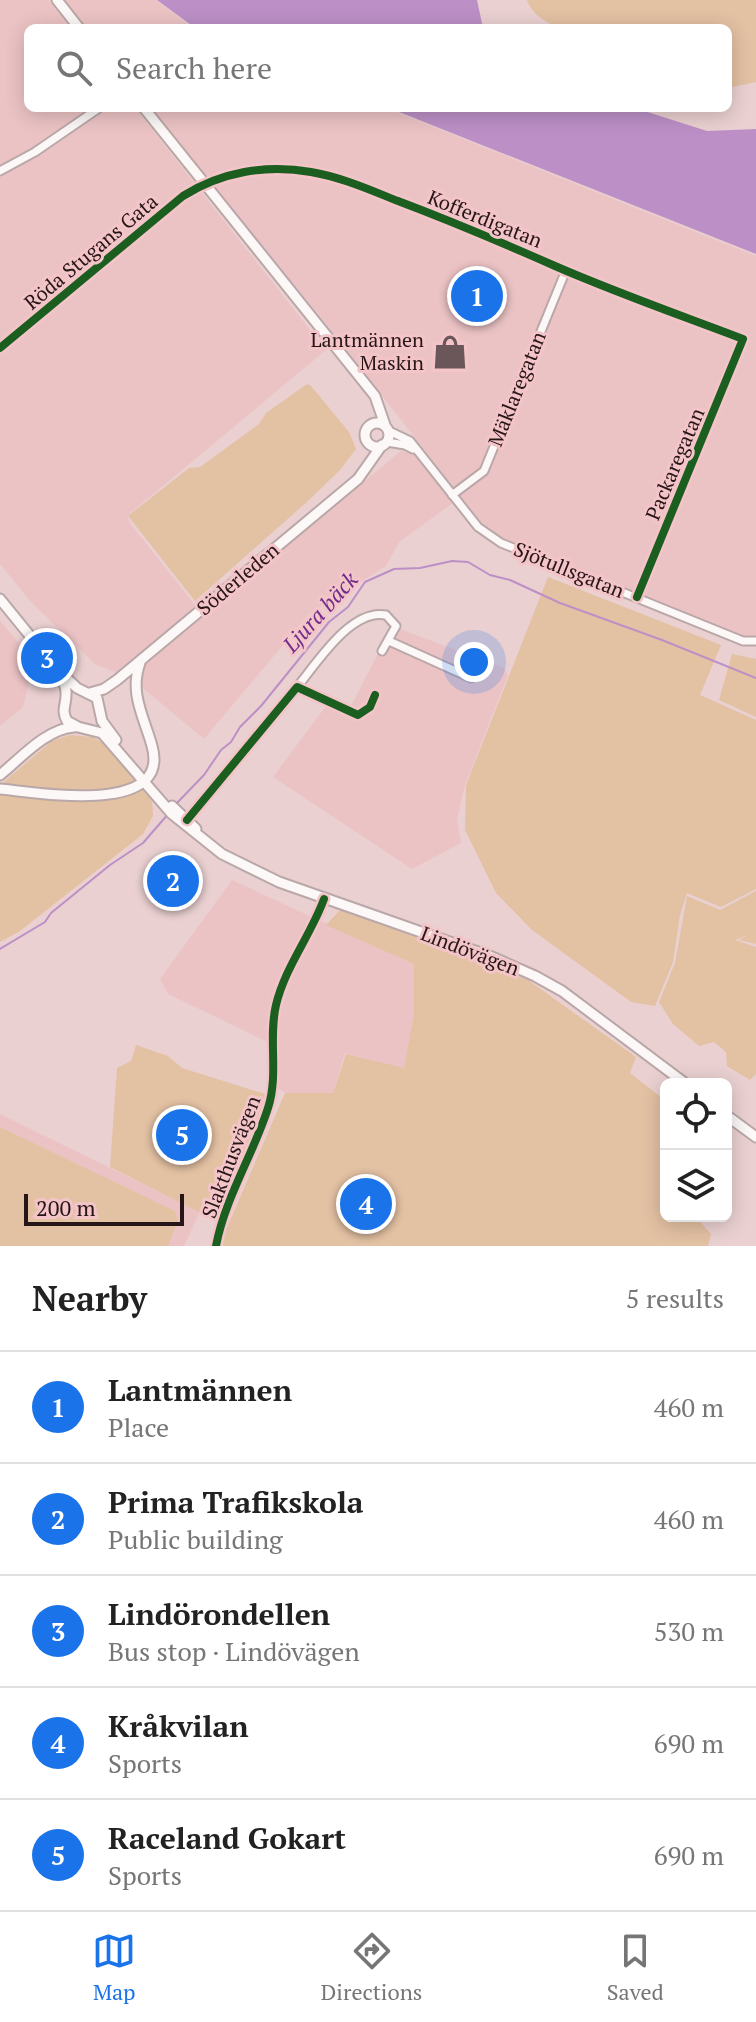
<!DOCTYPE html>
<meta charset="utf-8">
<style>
:root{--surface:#fff;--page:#f2f2f2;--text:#222;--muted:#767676;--line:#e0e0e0;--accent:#1a73e8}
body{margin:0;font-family:"PT Serif",serif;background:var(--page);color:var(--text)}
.controls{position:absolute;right:24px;bottom:24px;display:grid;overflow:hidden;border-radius:12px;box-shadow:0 4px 20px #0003}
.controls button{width:72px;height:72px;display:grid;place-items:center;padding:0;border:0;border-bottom:2px solid var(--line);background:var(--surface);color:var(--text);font:40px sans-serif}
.scale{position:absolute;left:24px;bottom:20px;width:160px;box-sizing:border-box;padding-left:8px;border:4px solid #271618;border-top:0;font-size:22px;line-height:28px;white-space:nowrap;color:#271618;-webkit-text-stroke:6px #f4c5c8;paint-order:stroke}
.you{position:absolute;left:474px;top:662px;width:28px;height:28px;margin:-20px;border:6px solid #fff;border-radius:50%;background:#1a73e8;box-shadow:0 0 0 12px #1a73e833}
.badge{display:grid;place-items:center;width:52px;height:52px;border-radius:50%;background:var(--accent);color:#fff;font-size:26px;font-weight:700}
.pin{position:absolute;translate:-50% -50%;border:4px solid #fff;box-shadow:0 2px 8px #0006}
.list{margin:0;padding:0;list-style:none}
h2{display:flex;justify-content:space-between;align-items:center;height:104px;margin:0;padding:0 32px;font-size:34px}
h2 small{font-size:26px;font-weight:400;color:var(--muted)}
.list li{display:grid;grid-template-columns:52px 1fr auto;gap:24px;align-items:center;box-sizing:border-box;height:112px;padding:0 32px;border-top:2px solid var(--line)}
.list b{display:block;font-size:30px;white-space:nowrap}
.list p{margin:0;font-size:26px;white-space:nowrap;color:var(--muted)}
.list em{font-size:26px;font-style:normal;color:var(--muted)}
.icon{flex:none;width:44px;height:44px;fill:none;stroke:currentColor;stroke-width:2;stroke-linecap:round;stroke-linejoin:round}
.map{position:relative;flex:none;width:756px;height:1246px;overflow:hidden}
.search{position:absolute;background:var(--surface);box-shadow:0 4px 20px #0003;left:24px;right:24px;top:24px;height:88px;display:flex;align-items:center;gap:20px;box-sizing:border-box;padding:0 28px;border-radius:12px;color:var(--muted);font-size:30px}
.sheet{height:664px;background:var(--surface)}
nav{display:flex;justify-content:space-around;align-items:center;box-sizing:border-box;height:112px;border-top:2px solid var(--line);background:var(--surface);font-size:22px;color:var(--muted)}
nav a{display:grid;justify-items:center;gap:4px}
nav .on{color:var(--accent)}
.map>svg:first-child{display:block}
.built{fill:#ecc3c5}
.green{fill:#e3c1a3}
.water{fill:#bc90c6}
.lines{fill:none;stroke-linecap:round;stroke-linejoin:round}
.stream{stroke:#bc90c6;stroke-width:2}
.minor-casing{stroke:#baa7a8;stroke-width:11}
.major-casing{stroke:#baa7a8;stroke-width:13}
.minor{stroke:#fcf8f8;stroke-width:7}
.major{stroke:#fcf8f8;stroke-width:9}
.cycleway-casing{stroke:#f4c5c8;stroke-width:13}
.cycleway{stroke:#1b5e20;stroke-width:8}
.labels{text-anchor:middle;stroke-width:6;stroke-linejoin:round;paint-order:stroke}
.street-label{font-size:20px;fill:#271618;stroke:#f4c5c8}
.poi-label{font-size:20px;fill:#271618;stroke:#f4c5c8;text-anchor:end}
.water-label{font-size:22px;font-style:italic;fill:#6f2e8b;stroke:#f4c5c8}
</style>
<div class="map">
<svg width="756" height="1246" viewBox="0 0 756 1246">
<rect width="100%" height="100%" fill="#ead0d1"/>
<path class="built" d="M0 0H48L70 28H28V108H135L326 350 127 516 130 523 202 614 401 451 416 455 453 503 399 542 386 566 309 614 204 739 132 679 95 664 30 601 0 564Z
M64 0H156L193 28H86Z
M150 108H386L756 256V643L501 537 480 521 326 324Z
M0 621 34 661 23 707 0 726Z
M392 626 504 668 508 675 465 785 457 820 461 843 412 869 273 777 332 698 351 706Z
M232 880 414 964V1013L404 1069 345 1053 333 1093H285L277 1087 278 1047 168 994 160 979Z
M0 1114 200 1212 184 1246H0Z"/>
<path class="green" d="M527 0H756V82L728 88V28H559C546 23 531 13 527 0Z
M307 384 311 386 349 432 356 449 340 470 308 501 195 601 128 516 189 468 200 467 259 424 266 413Z
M548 577 721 645 700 695 756 720V889L721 907 687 893 680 915 673 962 655 1006 631 1002 532 930 496 893 465 830 466 785Z
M732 654 756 659V717L719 700Z
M70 735 93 737 106 745 152 801 153 816 143 834 20 931 0 942V785L52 741Z
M756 891V944L739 940 748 935 735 940 756 947V1074L750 1080 727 1066 726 1052 714 1042 699 1046 673 1024 659 1002 675 963 687 896 720 910Z
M341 909 528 980 636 1057 630 1073 666 1101V1216H695L711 1234 708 1246H219L285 1093H333L346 1054 404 1068 414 1013V964L326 925Z
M136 1045 168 1056 182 1068 268 1095 267 1104 226 1189 199 1212 110 1167 117 1068 131 1061Z
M0 1127 175 1211 178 1221 168 1246H0Z"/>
<path class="water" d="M157 0H477L483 28H195Z
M389 108H635L707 131 756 129V254Z"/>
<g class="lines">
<path class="stream" d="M175 805 204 775 221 750 231 742 240 727 261 706 329 622 348 607 365 582 394 569 420 568 452 561 468 562 490 575 510 580 560 603 662 640 756 678
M0 949 45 922 51 913 110 865 143 843 169 813"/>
<g class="minor-casing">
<path id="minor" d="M0 171 35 152 99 108
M0 348 183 196C221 172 266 164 311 172 341 177 370 190 398 201 451 221 503 243 555 266 617 293 680 315 743 339L637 597
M389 431 410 441 478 527 501 543 743 641H756
M387 442 405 445 413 449
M452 495 484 471 566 270
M389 641 471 678
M297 687C317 663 351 608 386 615L396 626 382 651
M187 820 297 687 358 715 370 707 375 695
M216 1246C225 1198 253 1155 268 1108 279 1074 268 1039 276 1005 285 967 311 935 324 899"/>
</g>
<g class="major-casing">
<path id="major" d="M57 0 79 28
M144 108 375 396 385 425
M365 435a12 12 0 1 1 24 0a12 12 0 1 1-24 0Z
M0 599 57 669 77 688 97 698 102 721 116 740
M57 669C61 677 67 685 66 695 66 706 61 710 67 721L78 727 102 733 172 814 222 854 279 882 492 957 535 976 562 991 686 1084
M90 693 104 689 117 680 358 479 382 445
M0 775C21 758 46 729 74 727
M0 789C35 792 172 817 152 746 144 717 129 693 140 663
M172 806 196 829
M726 1115 756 1137"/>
</g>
<use href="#minor" class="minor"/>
<use href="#major" class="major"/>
<g class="cycleway-casing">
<path id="cycleway" d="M0 348 183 196C221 172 266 164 311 172 341 177 370 190 398 201 451 221 503 243 555 266 617 293 680 315 743 339L637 597
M187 820 297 687 358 715 370 707 375 695
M216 1246C225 1198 253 1155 268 1108 279 1074 268 1039 276 1005 285 967 311 935 324 899"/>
</g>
<use href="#cycleway" class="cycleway"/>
</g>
<defs>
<g id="shop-bare" transform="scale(2.76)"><path d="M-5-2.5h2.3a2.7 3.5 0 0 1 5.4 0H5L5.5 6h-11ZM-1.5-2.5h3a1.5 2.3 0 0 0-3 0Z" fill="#6b5759" stroke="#f4c5c8" stroke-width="2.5" paint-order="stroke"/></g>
</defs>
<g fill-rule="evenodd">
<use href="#shop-bare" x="450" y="352"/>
</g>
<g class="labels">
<g class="street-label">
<text transform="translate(485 219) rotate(22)" y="7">Kofferdigatan</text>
<text transform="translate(91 252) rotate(-40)" y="7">Röda Stugans Gata</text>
<text transform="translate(517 389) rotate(-68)" y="7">Mäklaregatan</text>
<text transform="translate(675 464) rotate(-67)" y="7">Packaregatan</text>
<text transform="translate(569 570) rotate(22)" y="7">Sjötullsgatan</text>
<text transform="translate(238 579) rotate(-40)" y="7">Söderleden</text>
<text transform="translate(470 951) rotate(21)" y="7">Lindövägen</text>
<text transform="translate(231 1157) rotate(-69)" y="7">Slakthusvägen</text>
</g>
<g class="poi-label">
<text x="424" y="347">Lantmännen<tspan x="424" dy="23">Maskin</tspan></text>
</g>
<g class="water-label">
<text transform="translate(320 612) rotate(-48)" y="8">Ljura bäck</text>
</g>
</g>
</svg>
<div class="controls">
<button><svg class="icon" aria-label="locate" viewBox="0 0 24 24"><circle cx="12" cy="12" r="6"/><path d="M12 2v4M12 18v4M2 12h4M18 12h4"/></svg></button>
<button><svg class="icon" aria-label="layers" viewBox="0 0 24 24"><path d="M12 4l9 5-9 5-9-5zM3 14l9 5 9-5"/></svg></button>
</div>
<div class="scale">200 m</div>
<div class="you"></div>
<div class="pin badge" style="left:477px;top:296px">1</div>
<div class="pin badge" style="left:173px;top:881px">2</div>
<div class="pin badge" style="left:47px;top:658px">3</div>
<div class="pin badge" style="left:366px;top:1204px">4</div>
<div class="pin badge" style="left:182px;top:1135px">5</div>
<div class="search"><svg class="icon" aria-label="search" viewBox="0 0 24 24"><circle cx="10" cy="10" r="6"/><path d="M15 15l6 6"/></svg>Search here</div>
</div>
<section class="sheet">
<h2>Nearby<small>5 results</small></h2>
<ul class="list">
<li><span class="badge">1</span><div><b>Lantmännen</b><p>Place</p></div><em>460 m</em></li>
<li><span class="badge">2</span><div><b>Prima Trafikskola</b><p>Public building</p></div><em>460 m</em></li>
<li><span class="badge">3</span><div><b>Lindörondellen</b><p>Bus stop · Lindövägen</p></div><em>530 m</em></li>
<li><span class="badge">4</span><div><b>Kråkvilan</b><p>Sports</p></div><em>690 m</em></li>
<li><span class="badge">5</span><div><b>Raceland Gokart</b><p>Sports</p></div><em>690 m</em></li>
</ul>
</section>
<nav>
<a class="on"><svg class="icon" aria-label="map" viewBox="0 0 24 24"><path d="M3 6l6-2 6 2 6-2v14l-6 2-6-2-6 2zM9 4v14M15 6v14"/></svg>Map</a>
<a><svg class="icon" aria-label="directions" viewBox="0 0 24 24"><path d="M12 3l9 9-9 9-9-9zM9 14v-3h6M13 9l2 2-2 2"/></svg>Directions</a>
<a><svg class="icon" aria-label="saved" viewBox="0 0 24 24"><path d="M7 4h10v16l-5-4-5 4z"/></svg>Saved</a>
</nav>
